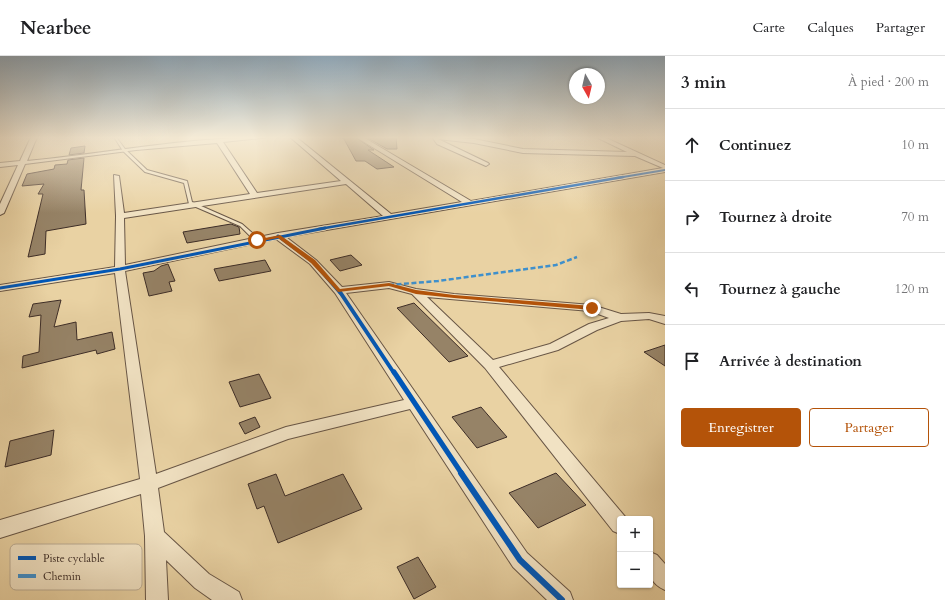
<!DOCTYPE html>
<html lang="fr">
<meta charset="utf-8">
<style>
:root{--surface:#fff;--page:#f6f6f6;--text:#202124;--muted:#757577;--line:#e0e0e0;--accent:#b45309}
body{margin:0;font-family:Cardo,serif;background:var(--page);color:var(--text)}
.controls{position:absolute;right:12px;bottom:12px;display:grid;overflow:hidden;border-radius:4px;box-shadow:0 1px 3px #0004}
.controls button{width:36px;height:36px;display:grid;place-items:center;padding:0;border:0;border-bottom:1px solid var(--line);background:var(--surface);color:var(--text);font:20px sans-serif}
.compass{position:absolute;left:569px;top:12px;width:36px;height:36px;border-radius:50%;background:var(--surface);box-shadow:0 1px 3px #0004;rotate:172deg}
.stop{position:absolute;width:12px;height:12px;margin:-9px;border:3px solid #b45309;border-radius:50%;background:#fff}
.stop.end{background:#b45309;border-color:#fff;box-shadow:0 1px 4px #0008}
.list{margin:0;padding:0;list-style:none}
h2{display:flex;justify-content:space-between;align-items:center;height:52px;margin:0;padding:0 16px;font-size:17px}
h2 small{font-size:13px;font-weight:400;color:var(--muted)}
.list li{display:grid;grid-template-columns:26px 1fr auto;gap:12px;align-items:center;box-sizing:border-box;height:72px;padding:0 16px;border-top:1px solid var(--line)}
.list b{display:block;font-size:15px;white-space:nowrap}
.list em{font-size:13px;font-style:normal;color:var(--muted)}
.actions{display:flex;gap:8px;padding:12px 16px}
.actions a{flex:1;padding:9px 0;border:1px solid var(--accent);border-radius:4px;text-align:center;font-size:14px;color:var(--accent)}
.actions .main{background:var(--accent);color:#fff}
.icon{flex:none;width:22px;height:22px;fill:none;stroke:currentColor;stroke-width:2;stroke-linecap:round;stroke-linejoin:round}
.map{position:relative;flex:none;width:665px;height:544px;overflow:hidden}
header{display:flex;align-items:center;gap:24px;box-sizing:border-box;height:56px;padding:0 20px;background:var(--surface);border-bottom:1px solid var(--line)}
header strong{font-size:19px}
nav{display:flex;gap:22px;margin-inline-start:auto;font-size:14px}
main{display:flex}
aside{flex:1;background:var(--surface)}
.map>svg:first-child{display:block}
.building{fill:#968367;stroke:#3d2d27}
.lines{fill:none;stroke-linecap:round;stroke-linejoin:round}
.service-casing{stroke:#685646;stroke-width:2}
.minor-casing{stroke:#685646;stroke-width:2}
.service{fill:#f1e2c3;fill-rule:evenodd}
.minor{fill:#f1e2c3;fill-rule:evenodd}
.quiet{stroke:#3f90cc;stroke-width:2.5;stroke-dasharray:5 2.5;stroke-linecap:butt}
.cycleway-far5-casing{stroke:#f1e2c3;stroke-width:3.5}
.cycleway-far4-casing{stroke:#f1e2c3;stroke-width:4}
.cycleway-far3-casing{stroke:#f1e2c3;stroke-width:5}
.cycleway-far2-casing{stroke:#f1e2c3;stroke-width:6}
.cycleway-far1-casing{stroke:#f1e2c3;stroke-width:8}
.cycleway-casing{stroke:#f1e2c3;stroke-width:9}
.cycleway-far5{stroke:#0057b8;stroke-width:2}
.cycleway-far4{stroke:#0057b8;stroke-width:2.5}
.cycleway-far3{stroke:#0057b8;stroke-width:3}
.cycleway-far2{stroke:#0057b8;stroke-width:4}
.cycleway-far1{stroke:#0057b8;stroke-width:5}
.cycleway{stroke:#0057b8;stroke-width:6}
.route{fill:#b45309}
.key{fill:#f1e2c3;stroke:#bbac94;stroke-width:1}
.key-label{font-size:11px;fill:#3d2d27}
</style>
<header>
<strong>Nearbee</strong>
<nav><a>Carte</a><a>Calques</a><a>Partager</a></nav>
</header>
<main>
<div class="map">
<svg width="665" height="544" viewBox="0 0 665 544">
<rect width="100%" height="100%" fill="#e9d2a3"/>
<filter id="stains"><feTurbulence type="fractalNoise" baseFrequency=".005" numOctaves="4"/><feColorMatrix values="0 0 0 0 .2 0 0 0 0 .09 0 0 0 0 .02 0 0 0 .5 -.17"/></filter>
<radialGradient id="worn" r=".72"><stop offset=".6" stop-color="#630" stop-opacity="0"/><stop offset="1" stop-color="#630" stop-opacity=".3"/></radialGradient>
<path class="building" d="M341 81H355L374 94H368L394 111 377 113 365 105H356L344 83Z
M366 81H396L397 93H387Z
M85 90 84 97 69 99 71 92Z
M84 102 81 134H84L86 168 46 175 45 198 28 201 43 138H38L44 128 22 130 27 118 54 113 55 109 67 108 68 104Z
M231 168 239 171 240 178 187 187 183 176Z
M351 199 362 209 340 215 330 204Z
M265 204 271 215 219 225 214 213Z
M168 208 175 225 169 226 172 235 149 240 143 217 154 215 161 210Z
M61 244 54 271 76 266 77 284 112 276 115 293 97 298 96 294 22 312 23 300 39 296 41 259 29 261 33 248Z
M414 247 468 300 449 306 397 252Z
M665 289V310L644 296Z
M259 318 271 342 240 351 229 326Z
M481 351 507 381 477 392 452 361Z
M255 361 260 371 245 378 239 367Z
M54 374 51 399 5 411 10 385Z
M556 417 586 449 538 472 509 437Z
M276 418 285 440 343 418 362 453 278 487 264 450 257 453 248 428Z
M418 501 436 531 414 543 397 511Z"/>
<g class="lines">
<g class="service-casing">
<path id="service" d="M114 81H116L125 93 147 114 187 125 192 146 242 168 259 183V185H255L240 170 189 148 184 127 145 116 123 95Z"/>
</g>
<g class="minor-casing">
<path id="minor" d="M31 81H37L27 105C108 97 188 81 270 81L223 86 257 137 341 125 290 81H296L391 158 462 146 356 81H363L471 145 663 112 635 100 523 97 474 87 438 83 488 107 489 108 486 110 437 88 432 81 474 83 523 93 627 96 596 81H604L665 109V116L286 181 316 204 342 231 389 226 416 233 454 238 592 249 621 258 649 257 665 260V268L649 263 621 265 597 274 558 294 499 311 627 463H620V478L613 475 485 312 412 238 389 232 346 237 527 497 570 536 573 544H547L513 511 410 353 288 383 158 432 164 476 209 518 239 536 242 544H212L195 532 166 504 168 544H146L145 480 141 438 0 482V464L140 423 115 217 0 235V229L115 211 116 160 114 119 119 120 124 157 250 138 217 87 136 94 25 108 4 157 0 159V148L18 109 0 111V107L20 105ZM346 128 383 160 278 177 125 209 124 162ZM276 183 310 208 335 237 404 344 286 371 156 418 125 215ZM427 241 590 255 609 262 589 268 550 288 493 304Z
M650 496 657 499 665 508V534C646 526 650 513 650 496Z"/>
</g>
<use href="#service" class="service"/>
<use href="#minor" class="minor"/>
<path class="quiet" d="M389 229 438 225 556 209 577 201"/>
<g class="cycleway-far5-casing">
<path id="cycleway-far5" d="M617 122 665 114"/>
</g>
<g class="cycleway-far4-casing">
<path id="cycleway-far4" d="M319 173 623 121"/>
</g>
<g class="cycleway-far3-casing">
<path id="cycleway-far3" d="M278 180 313 206 340 237
M0 232 120 213 325 172"/>
</g>
<g class="cycleway-far2-casing">
<path id="cycleway-far2" d="M340 236 394 317"/>
</g>
<g class="cycleway-far1-casing">
<path id="cycleway-far1" d="M394 316 462 418"/>
</g>
<g class="cycleway-casing">
<path id="cycleway" d="M461 417 520 504 562 544"/>
</g>
<use href="#cycleway-far5" class="cycleway-far5"/>
<use href="#cycleway-far4" class="cycleway-far4"/>
<use href="#cycleway-far3" class="cycleway-far3"/>
<use href="#cycleway-far2" class="cycleway-far2"/>
<use href="#cycleway-far1" class="cycleway-far1"/>
<use href="#cycleway" class="cycleway"/>
</g>
<linearGradient id="sky" x2="0" y2="1"><stop stop-color="#91aabc"/><stop offset="0.52" stop-color="#f5ebd6"/><stop offset="1" stop-color="#f5ebd6" stop-opacity="0"/></linearGradient>
<rect width="665" height="157" fill="url(#sky)"/>
<path class="route" d="M280 179 315 204 340 233 389 227 416 234 454 239 592 250 595 252 592 254 454 242 416 238 389 230 338 236 311 207 278 182 257 186 255 184Z"/>
<rect x="10" y="488" width="132" height="46" rx="6" class="key"/>
<rect x="18" y="500" width="18" height="4" fill="#0057b8"/>
<rect x="18" y="518" width="18" height="4" fill="#3f90cc"/>
<g class="key-label">
<text x="43" y="506">Piste cyclable</text>
<text x="43" y="524">Chemin</text>
</g>
<rect width="100%" height="100%" filter="url(#stains)"/>
<rect width="100%" height="100%" fill="url(#worn)"/>
</svg>
<div class="controls">
<button>+</button>
<button>−</button>
</div>
<svg class="compass" viewBox="-18 -18 36 36"><path d="M0-13l5 13h-10z" fill="#e53935"/><path d="M0 13l5-13h-10z" fill="#757577"/></svg>
<div class="stop" style="left:257px;top:184px"></div>
<div class="stop end" style="left:592px;top:252px"></div>
</div>
<aside>
<h2>3 min<small>À pied · 200 m</small></h2>
<ul class="list">
<li><svg class="icon" aria-label="ahead" viewBox="0 0 24 24"><path d="M12 20V5M6 11l6-6 6 6"/></svg><div><b>Continuez</b></div><em>10 m</em></li>
<li><svg class="icon" aria-label="right" viewBox="0 0 24 24"><path d="M7 20v-9h11M14 6l5 5-5 5"/></svg><div><b>Tournez à droite</b></div><em>70 m</em></li>
<li><svg class="icon" aria-label="left" viewBox="0 0 24 24"><path d="M17 20v-9H6M10 6l-5 5 5 5"/></svg><div><b>Tournez à gauche</b></div><em>120 m</em></li>
<li><svg class="icon" aria-label="arrive" viewBox="0 0 24 24"><path d="M6 21V4h12l-3 4 3 4H6"/></svg><div><b>Arrivée à destination</b></div></li>
</ul>
<div class="actions"><a class="main">Enregistrer</a><a>Partager</a></div>
</aside>
</main>
